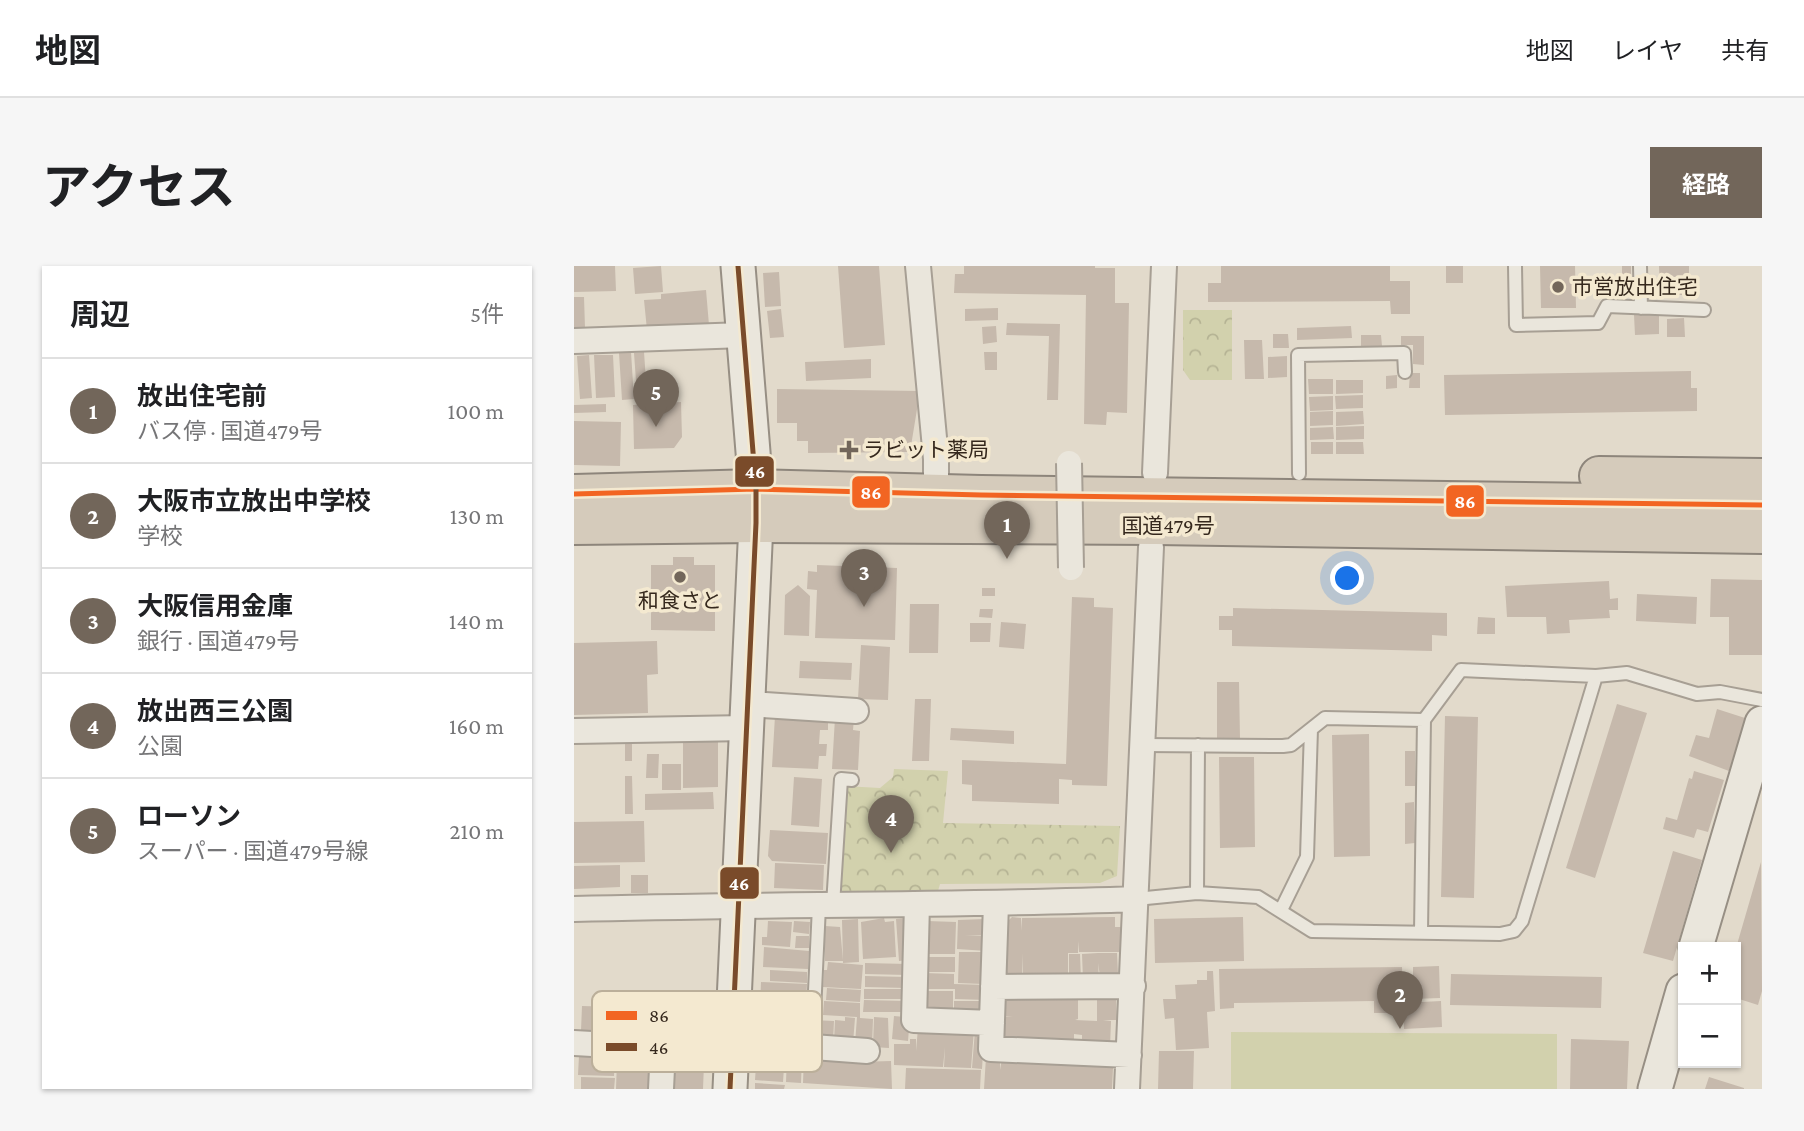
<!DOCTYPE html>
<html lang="ja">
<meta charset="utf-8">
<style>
:root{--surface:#fff;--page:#f6f6f6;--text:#202124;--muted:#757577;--line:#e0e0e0;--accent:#72665a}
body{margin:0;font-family:"Crimson Pro","Noto Sans JP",serif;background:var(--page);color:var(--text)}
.controls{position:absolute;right:21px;bottom:21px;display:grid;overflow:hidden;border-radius:0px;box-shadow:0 2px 5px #0004}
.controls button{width:63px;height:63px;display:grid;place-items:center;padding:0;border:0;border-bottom:2px solid var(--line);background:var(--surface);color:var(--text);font:35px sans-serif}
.you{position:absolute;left:774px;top:313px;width:24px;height:24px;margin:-18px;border:5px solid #fff;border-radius:50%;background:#1a73e8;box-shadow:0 0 0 10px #1a73e833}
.badge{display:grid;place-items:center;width:46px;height:46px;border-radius:50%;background:var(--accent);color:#fff;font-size:23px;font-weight:700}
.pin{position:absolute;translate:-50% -58px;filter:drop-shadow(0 2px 4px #0008)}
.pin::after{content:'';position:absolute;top:37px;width:24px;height:21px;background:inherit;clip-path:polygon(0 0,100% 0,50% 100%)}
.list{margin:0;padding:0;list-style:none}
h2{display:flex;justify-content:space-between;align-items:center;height:91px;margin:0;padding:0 28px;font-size:30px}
h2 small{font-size:23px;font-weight:400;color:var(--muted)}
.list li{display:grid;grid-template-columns:46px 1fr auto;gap:21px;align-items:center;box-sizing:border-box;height:105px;padding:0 28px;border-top:2px solid var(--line)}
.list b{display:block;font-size:26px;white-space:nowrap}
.list p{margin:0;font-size:23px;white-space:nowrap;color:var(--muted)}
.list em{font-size:23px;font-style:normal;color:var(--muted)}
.map{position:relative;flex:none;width:1188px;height:823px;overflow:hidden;border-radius:0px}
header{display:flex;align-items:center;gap:42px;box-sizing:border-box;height:98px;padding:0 35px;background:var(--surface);border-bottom:2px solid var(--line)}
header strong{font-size:33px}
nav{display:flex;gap:38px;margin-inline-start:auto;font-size:24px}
.intro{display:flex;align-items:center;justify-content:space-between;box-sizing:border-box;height:168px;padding:0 42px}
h1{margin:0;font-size:49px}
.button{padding:18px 32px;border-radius:0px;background:var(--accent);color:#fff;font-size:24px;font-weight:700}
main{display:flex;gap:42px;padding:0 42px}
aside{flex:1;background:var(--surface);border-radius:0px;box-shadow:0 2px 5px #0004}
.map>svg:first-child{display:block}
.green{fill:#d2d1ad}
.park{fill:url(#park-crowns)}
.building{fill:#c6b9ac}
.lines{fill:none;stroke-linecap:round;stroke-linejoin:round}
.lane-casing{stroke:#a79f94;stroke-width:16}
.street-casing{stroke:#a79f94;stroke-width:28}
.secondary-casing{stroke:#978f84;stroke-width:37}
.highway-casing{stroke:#8d857b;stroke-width:42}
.lane{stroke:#eae6dc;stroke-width:12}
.street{stroke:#eae6dc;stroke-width:24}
.secondary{stroke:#eae6dc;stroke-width:33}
.highway{stroke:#d5cbbb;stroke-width:38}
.street-bridge-casing{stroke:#a79f94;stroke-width:28;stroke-linecap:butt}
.street-bridge{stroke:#eae6dc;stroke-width:24}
.bus-1-casing{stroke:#f4e9d0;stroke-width:10}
.bus-2-casing{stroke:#f4e9d0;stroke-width:10}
.bus-1{stroke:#f26522;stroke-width:5}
.bus-2{stroke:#7a4b2a;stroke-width:5}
.poi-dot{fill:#72665a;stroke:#f4e9d0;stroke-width:2.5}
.labels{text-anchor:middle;stroke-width:7;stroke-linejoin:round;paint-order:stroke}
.poi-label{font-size:21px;fill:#35281d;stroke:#f4e9d0;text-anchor:start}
.street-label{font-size:21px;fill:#35281d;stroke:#f4e9d0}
.key{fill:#f4e9d0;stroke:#bbaf9a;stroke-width:2}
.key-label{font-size:19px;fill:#35281d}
.line-badge{stroke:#f4e9d0;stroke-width:2.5}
.badge-label{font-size:19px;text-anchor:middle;font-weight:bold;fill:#fff}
</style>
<header>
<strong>地図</strong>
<nav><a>地図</a><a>レイヤ</a><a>共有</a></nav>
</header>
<div class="intro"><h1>アクセス</h1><a class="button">経路</a></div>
<main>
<aside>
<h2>周辺<small>5件</small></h2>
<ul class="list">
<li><span class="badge">1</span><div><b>放出住宅前</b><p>バス停 · 国道479号</p></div><em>100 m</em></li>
<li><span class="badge">2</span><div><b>大阪市立放出中学校</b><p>学校</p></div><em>130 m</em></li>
<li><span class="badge">3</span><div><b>大阪信用金庫</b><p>銀行 · 国道479号</p></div><em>140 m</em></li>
<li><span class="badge">4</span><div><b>放出西三公園</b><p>公園</p></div><em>160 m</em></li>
<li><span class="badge">5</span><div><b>ローソン</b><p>スーパー · 国道479号線</p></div><em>210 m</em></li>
</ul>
</aside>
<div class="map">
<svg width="1188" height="823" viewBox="0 0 1188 823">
<defs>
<pattern id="park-crowns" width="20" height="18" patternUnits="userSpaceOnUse" patternTransform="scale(1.75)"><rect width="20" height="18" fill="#d2d1ad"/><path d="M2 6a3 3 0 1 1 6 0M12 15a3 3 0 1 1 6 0" fill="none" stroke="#b5b394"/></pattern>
</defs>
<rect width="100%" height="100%" fill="#e2dacb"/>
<path class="green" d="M657 766 983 768V823H657Z"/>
<path class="park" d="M609 44H658V114H616L609 104Z
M320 503 374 505 369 557 546 560 543 610 526 617 366 618 364 625 266 626 270 520 306 522 319 511Z"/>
<path class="building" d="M0 0H41L42 25 0 26Z
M87 0 89 26 61 28 59 2Z
M264 0H305L311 79 270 82Z
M390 0H521V2H541V37H555L553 147 533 146 532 159 510 158 512 29 380 27 381 8H390Z
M647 0H816V15H836V48H817L816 35 634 36V17H647Z
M872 0H889V17H872Z
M966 0H1001L1002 42H967Z
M1048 0H1057V19H1048Z
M1085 0H1115V29H1086Z
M205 6 207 40 191 41 189 7Z
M132 24 135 59 73 64 70 34 87 33V28Z
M0 31H10L11 62H0Z
M424 42V54L391 55V43Z
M207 43 210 71 196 72 193 45Z
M1085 48V68L1061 69 1060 49Z
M1110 52 1111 71H1093V53Z
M433 57 486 58 484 134H473L475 70 432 69Z
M422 60 423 76 409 78 408 61Z
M777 60 778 72 723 74V62Z
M699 68H714L715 82H699Z
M787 69H807L808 80H787Z
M827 70H850V99L839 98V79H827Z
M670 74H688L690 113H671Z
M57 86 60 133 48 134 45 87Z
M70 86 72 115H62L60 87Z
M410 86H423V104H411Z
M15 89 18 132 6 133 3 90Z
M20 89H39L41 131 22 132Z
M713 90V111L694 112V91Z
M297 93V112L232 115 231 96Z
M1117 105V122H1123V145L871 149 870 109Z
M836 107H846V122H835Z
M823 109V122L812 123V110Z
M734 113H759V128H735Z
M762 114H789V127L762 128Z
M62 117H74L75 135H63Z
M203 123 346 125 336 186 234 187V175H223V157H203Z
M789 129V142L762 143 761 130Z
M759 130V144L736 145 735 131Z
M107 136 108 171 100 182 60 183 59 139Z
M32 138V146L0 147V139Z
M759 145V159L736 160V146Z
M789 145 790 158 762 160V146Z
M0 155 47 156 46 200 0 199Z
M790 160V173L762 174V161Z
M759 161 760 173 736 174V162Z
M737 176H759V188H737Z
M762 176H789L790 188H762Z
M99 291H120V299H141V365L77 364V299H99Z
M243 299 323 302 321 374 241 372 243 324 233 323 234 305 243 306Z
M1137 313 1188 314V389H1155V351H1136Z
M1035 315 1036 333 1044 332V344H1035L1036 352 995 354 996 367 973 368 972 351H933L931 320Z
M224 319 236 330 235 370 210 369 211 329Z
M408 322H421V330H408Z
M1063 328 1123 331 1122 358 1062 355Z
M498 331 520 332V341L539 342 533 520 498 519V514L485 513V538L398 535V519L388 518V494L492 498Z
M336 338H365L364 387H335Z
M659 342 873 347V370L858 369V385L658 380V364H645V350H659Z
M406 343H419L418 352 405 351Z
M904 351 921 352V368H903Z
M427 356 452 358 450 383 425 381Z
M396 357H417L416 376H396Z
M83 375 84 408 73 409 74 447 0 449V377Z
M287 379 316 381 314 434 284 433Z
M226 395 278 397 277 414 225 412Z
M643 416H665L666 473H643Z
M341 433H357L355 495H338Z
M1043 438 1073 447 1021 612 992 602Z
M1143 443 1171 452 1155 505 1115 490 1122 469 1135 472Z
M201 450 254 452V464H246L245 478H253L252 490H245L244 503 198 501Z
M871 450 904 451 900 632 867 631Z
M261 452 280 453 279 464 286 465 284 504 258 503Z
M377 462 440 465V478L376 474Z
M795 468 796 590 760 591 758 469Z
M109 473H144V521L109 522Z
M51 478H58V495H51Z
M831 485H841V520H831Z
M73 488H85L84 512H72Z
M645 491H680L681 581 646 582Z
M88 498H107V524H88Z
M1120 505 1150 514 1134 566 1123 563 1120 572 1089 563 1092 551 1103 554 1115 512 1118 513Z
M51 510H58L59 548H51Z
M220 511 248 513 245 561 217 559Z
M139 526 140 543 71 544V528Z
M840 536 841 577 831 578V537Z
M70 555 71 596 0 597V556Z
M196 564 254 567 252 598 198 595 194 590Z
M1099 585 1128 594 1099 695 1069 687Z
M1187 596 1188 725 1184 739 1162 732V682Z
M201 597 250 599 249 624 200 622Z
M46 599V621L0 623V600Z
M57 609H74V627H57Z
M438 651 447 652V665L448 652 541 651V661H548V686H505L504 675V687H494V715L449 714V687L448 714 429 715 430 659Z
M669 651 670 695 581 697 580 653Z
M310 652 311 656 320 655 322 691 289 693 287 656Z
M332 652 334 694 325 695 322 653Z
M284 653 285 696 269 697 268 654Z
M411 653 413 669H391L414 670 413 685 383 683 384 654Z
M194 655 218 656 216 681 188 679V671H193Z
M220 655 236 656 235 668 219 666Z
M353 655 382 656 381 688H352Z
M251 660 266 661 269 695H251Z
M222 670H235V682H221Z
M190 681 235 685 234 703 189 701Z
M385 686H410L409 718 384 717Z
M524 687H543L544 708 526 710 524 697 525 713 509 714 508 688Z
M495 688H506L507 714 495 715Z
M351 691H381V706H351Z
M254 696 289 699 287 723 249 721 250 704H253Z
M291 697 333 698V709L291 708Z
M865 700 866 732 839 733V701Z
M828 701 829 733H824L825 747H800V735L660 737V742L646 743 645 703Z
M196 704 233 706V717L196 715Z
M633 705H639L641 745 633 746 635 782 602 784 600 752 591 753 589 733H602L601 719 623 718V714H633Z
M350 707 380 708V718L412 719V734L381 733V723H350Z
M877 708 1028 711 1027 742 876 739Z
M291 710 333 711 332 722 291 721Z
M187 716 233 718 231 753 211 752 208 771 185 770Z
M253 722 287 724 286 736 252 734Z
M290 723H332V733H290Z
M349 725H379V748H348Z
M538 728 542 733 543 754H529L537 755 536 781 508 780V769L500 768V779L428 776 425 751 439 750H425L426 729 504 730V753L501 754 523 755V729Z
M290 734 332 735 331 746H289Z
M250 735 286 737V752L299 753 298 779 281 778 283 751 249 749Z
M380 735H412L411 744 380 748Z
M867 735 868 761 830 763 829 737Z
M8 740 43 741 42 772 7 765Z
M101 746 132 748 129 823H94Z
M320 750 331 751 330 762 335 763 334 775 318 773Z
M271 751 281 752 279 777 260 776 261 754 271 755Z
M300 751 314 752 315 782 299 781Z
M238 754 260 755 259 775 237 774Z
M344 762 400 764 397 802 370 801 371 781 369 801 320 799V778H336V773H342V785Z
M401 764 410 769 408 803 398 802Z
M997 773 1055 775 1053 823H996Z
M183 785 211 787 209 816 181 814Z
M585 785H620L619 823H584Z
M12 787 41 788 40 810 4 809 5 790H12Z
M213 789 228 790 227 817 212 816Z
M230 790 284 796 317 795 318 823 229 817Z
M412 791 426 792V804L428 792 536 796V801L539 802 538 823H410Z
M43 794 79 795 78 823H42Z
M332 802 407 804 406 823H331Z
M7 811 41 812 40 823H7Z
M1135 811 1170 822V823H1131Z
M181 817 211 819 210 823H181Z"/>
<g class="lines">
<g class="lane-casing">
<path id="lane" d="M941 0 942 59 1024 57 1033 40 1130 44
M1066 0 1067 42
M725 208 724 89 830 87 831 106
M850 454 887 404 1022 410
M569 479 709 480 717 479 751 452 850 454 847 666
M623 627 624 479
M562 633 623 627 684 631 738 665 926 668 940 665 948 655 1022 410 1053 407 1123 428 1146 426 1188 434
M259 639 267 513 278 514
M707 644 733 591 737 463
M240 746 245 640"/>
</g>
<g class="street-casing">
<path id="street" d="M344 0 362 193V227
M0 75 170 69
M581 207 590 0
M175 438 282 445
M0 465 173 462
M343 638 340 754 418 757
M422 638 417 783 555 789
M0 643C188 638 375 640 562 633
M419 721 559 720
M159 775 293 785
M0 777 89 782 87 823
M553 823 577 281"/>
</g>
<g class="secondary-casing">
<path id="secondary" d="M1122 681 1188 457
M156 823 182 257V223L164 0
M1081 823 1109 725"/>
</g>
<g class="highway-casing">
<path id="highway" d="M1025 210 1188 212
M0 228 182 223 407 229 1188 239
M0 259 182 257 582 259 1188 268"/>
</g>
<use href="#lane" class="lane"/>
<use href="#street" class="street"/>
<use href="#secondary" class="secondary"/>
<use href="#highway" class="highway"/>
<g class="street-bridge-casing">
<path id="street-bridge" d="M495 197 497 302"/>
</g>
<use href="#street-bridge" class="street-bridge"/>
<g class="bus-1-casing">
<path id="bus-1" d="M0 228 182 223 407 229 1188 239"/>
</g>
<g class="bus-2-casing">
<path id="bus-2" d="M156 823 182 257V223L164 0"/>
</g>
<use href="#bus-1" class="bus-1"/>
<use href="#bus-2" class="bus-2"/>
</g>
<g class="poi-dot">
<circle cx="984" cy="21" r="7"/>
<path d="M271.5 173.5h7v7h7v7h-7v7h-7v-7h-7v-7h7z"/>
<circle cx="106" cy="311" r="7"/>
</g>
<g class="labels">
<g class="poi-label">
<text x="998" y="28">市営放出住宅</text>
<text x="289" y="191">ラビット薬局</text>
<text x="106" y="342" text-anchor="middle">和食さと</text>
</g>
<g class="street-label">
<text x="594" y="267">国道479号</text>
</g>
</g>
<rect x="18" y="725" width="230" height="81" rx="10" class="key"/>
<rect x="32" y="745" width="31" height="9" fill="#f26522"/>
<rect x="32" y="777" width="31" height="8" fill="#7a4b2a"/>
<g class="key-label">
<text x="75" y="756">86</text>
<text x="75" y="788">46</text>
</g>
<g class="line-badge">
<rect x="160" y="189" width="41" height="33" rx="7" fill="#7a4b2a"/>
<rect x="277" y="209" width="40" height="34" rx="7" fill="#f26522"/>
<rect x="871" y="218" width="40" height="34" rx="7" fill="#f26522"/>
<rect x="145" y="600" width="41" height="34" rx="7" fill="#7a4b2a"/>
</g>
<g class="badge-label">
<text x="181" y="212">46</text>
<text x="297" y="233">86</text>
<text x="891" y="242">86</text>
<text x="165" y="624">46</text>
</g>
</svg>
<div class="controls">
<button>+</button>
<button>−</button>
</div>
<div class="you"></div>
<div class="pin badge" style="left:433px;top:293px">1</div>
<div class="pin badge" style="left:826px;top:763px">2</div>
<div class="pin badge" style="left:290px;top:341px">3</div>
<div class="pin badge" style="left:317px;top:587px">4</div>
<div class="pin badge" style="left:82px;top:161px">5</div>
</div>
</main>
